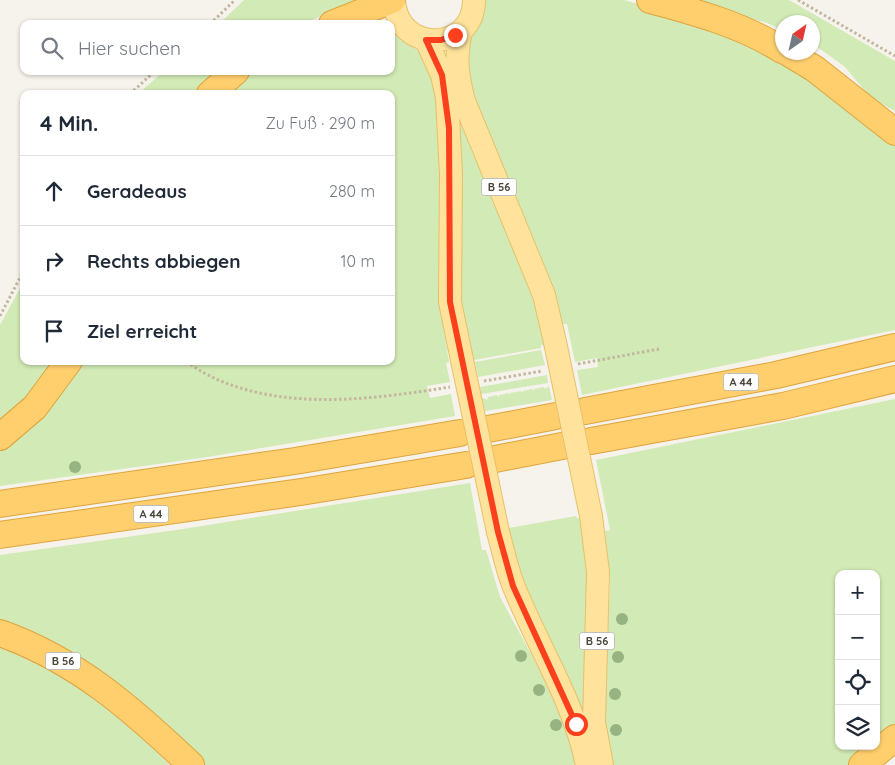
<!DOCTYPE html>
<html lang="de">
<meta charset="utf-8">
<style>
:root{--surface:#fff;--page:#f6f6f7;--text:#1f2937;--muted:#747a83;--line:#e0e1e3}
body{margin:0;font-family:Quicksand,sans-serif;background:var(--page);color:var(--text)}
.controls{position:absolute;right:15px;bottom:15px;display:grid;overflow:hidden;border-radius:10px;box-shadow:0 1px 4px #0004}
.controls button{width:45px;height:45px;display:grid;place-items:center;padding:0;border:0;border-bottom:1px solid var(--line);background:var(--surface);color:var(--text);font:25px sans-serif}
.compass{position:absolute;left:775px;top:15px;width:45px;height:45px;border-radius:50%;background:var(--surface);box-shadow:0 1px 4px #0004;rotate:34deg}
.stop{position:absolute;width:15px;height:15px;margin:-11px;border:4px solid #fc3f1d;border-radius:50%;background:#fff}
.stop.end{background:#fc3f1d;border-color:#fff;box-shadow:0 1px 5px #0008}
.list{margin:0;padding:0;list-style:none}
h2{display:flex;justify-content:space-between;align-items:center;height:65px;margin:0;padding:0 20px;font-size:21px}
h2 small{font-size:16px;font-weight:400;color:var(--muted)}
.list li{display:grid;grid-template-columns:32px 1fr auto;gap:15px;align-items:center;box-sizing:border-box;height:70px;padding:0 20px;border-top:1px solid var(--line)}
.list b{display:block;font-size:19px;white-space:nowrap}
.list em{font-size:16px;font-style:normal;color:var(--muted)}
.icon{flex:none;width:28px;height:28px;fill:none;stroke:currentColor;stroke-width:2;stroke-linecap:round;stroke-linejoin:round}
.map{position:relative;flex:none;width:895px;height:765px;overflow:hidden}
.search{position:absolute;background:var(--surface);box-shadow:0 1px 4px #0004;left:20px;top:20px;width:375px;height:55px;display:flex;align-items:center;gap:12px;box-sizing:border-box;padding:0 18px;border-radius:10px;color:var(--muted);font-size:19px}
.panel{position:absolute;background:var(--surface);box-shadow:0 1px 4px #0004;left:20px;top:90px;width:375px;height:275px;border-radius:10px}
.map>svg:first-child{display:block}
.green{fill:#d2eab5}
.lines{fill:none;stroke-linecap:round;stroke-linejoin:round}
.primary-casing{stroke:#e6c16a;stroke-width:24}
.highway-casing{stroke:#e0a43c;stroke-width:28}
.path{stroke:#c4b79f;stroke-width:3;stroke-dasharray:2.5 2.5;stroke-linecap:butt}
.primary{stroke:#ffe39c;stroke-width:22}
.highway{stroke:#ffcf6e;stroke-width:26}
.primary-bridge-casing{stroke:#e6c16a;stroke-width:24;stroke-linecap:butt}
.primary-bridge{stroke:#ffe39c;stroke-width:22}
.tree{fill:#97b381}
.route{stroke:#fc3f1d;stroke-width:6}
.labels{text-anchor:middle;stroke-width:4;stroke-linejoin:round;paint-order:stroke}
.shield{fill:#fff;stroke:#817c74;stroke-width:1}
.shield-label{font-size:11px;font-weight:bold;fill:#4b4439}
</style>
<div class="map">
<svg width="895" height="765" viewBox="0 0 895 765">
<rect width="100%" height="100%" fill="#f6f3ec"/>
<path class="green" d="M244 0H365L301 24H219Z
M485 0H624L722 28 767 48 895 143V330L582 395 577 370 598 367 597 358 575 362 567 324H563L554 291 538 249 470 99 467 43C478 30 486 19 485 0Z
M688 0H789L895 61V111L871 98 844 66 813 44 812 22H782V30L767 23Z
M391 28 401 39 426 56 436 79 442 181 439 300 449 362 446 363 450 382 427 386 430 398 451 394 455 416 201 458 0 486V445L77 361H391V94H217L249 71H391Z
M164 71H221L196 94H138Z
M451 80 531 284 546 344 541 345V348L474 360 469 359 461 313Z
M24 281V361H61L53 373 0 422V325Z
M541 350 545 365 478 377 475 362Z
M547 375 548 383 481 394 480 387Z
M549 386 552 400 485 411 482 398 487 400 488 397 497 395 499 397V395L509 393 510 395V393L521 391 522 393 523 391 532 389 534 391V389L544 387 545 389Z
M895 399V726L876 744V574H839V746H874L848 765H611L603 740 610 584 605 531 610 530 596 460Z
M470 483 482 550H486L500 597 559 705 579 765H199L0 625V555L183 529Z
M576 516 577 518H583L590 564 589 731 549 652 504 531 509 530V528Z
M0 646C67 670 120 716 170 765H0Z"/>
<g class="lines">
<g class="primary-casing">
<path id="primary" d="M394 0C397 54 474 53 474 0
M461 31C455 59 457 74 464 101L544 295 555 342
M426 40 442 75 447 98 451 174 450 302 462 360
M591 516 598 572 594 722 602 765
M498 532C503 550 507 570 514 587 538 647 574 701 587 765"/>
</g>
<g class="highway-casing">
<path id="highway" d="M650 0C695 12 743 25 782 50
M332 24 392 0
M787 52 815 69 895 132
M210 94 236 71
M585 411 776 375 895 347
M488 429 556 416
M0 437 35 407 69 361
M591 441 783 406 895 379
M495 459 562 446
M0 504 295 461 460 433
M0 535 301 492 466 465
M0 633C78 661 132 709 191 765
M862 765 895 738"/>
</g>
<path class="path" d="M798 0 895 56
M210 24 235 0
M130 94 155 71
M0 316 24 270
M187 361C195 369 206 374 216 379 289 411 374 399 450 387
M578 364 659 349
M484 381 542 371"/>
<use href="#primary" class="primary"/>
<use href="#highway" class="highway"/>
<g class="primary-bridge-casing">
<path id="primary-bridge" d="M555 342 591 516
M462 360 498 532"/>
</g>
<use href="#primary-bridge" class="primary-bridge"/>
</g>
<g class="tree">
<circle cx="75" cy="467" r="6"/>
<circle cx="622" cy="619" r="6"/>
<circle cx="521" cy="656" r="6"/>
<circle cx="618" cy="657" r="6"/>
<circle cx="539" cy="690" r="6"/>
<circle cx="615" cy="694" r="6"/>
<circle cx="556" cy="725" r="6"/>
<circle cx="616" cy="730" r="6"/>
</g>
<g class="lines">
<path class="route" d="M455 35 441 40H426L442 75 449 128 450 302 498 532 513 586 576 724"/>
</g>
<g class="labels">
<g class="shield">
<rect x="481.5" y="178.5" width="35" height="17" rx="4"/>
<rect x="723.5" y="373.5" width="35" height="17" rx="4"/>
<rect x="133.5" y="505.5" width="35" height="17" rx="4"/>
<rect x="579.5" y="632.5" width="35" height="17" rx="4"/>
<rect x="45.5" y="652.5" width="35" height="17" rx="4"/>
</g>
<g class="shield-label">
<text x="499" y="191">B 56</text>
<text x="741" y="386">A 44</text>
<text x="151" y="518">A 44</text>
<text x="597" y="645">B 56</text>
<text x="63" y="665">B 56</text>
</g>
</g>
</svg>
<div class="controls">
<button>+</button>
<button>−</button>
<button><svg class="icon" aria-label="locate" viewBox="0 0 24 24"><circle cx="12" cy="12" r="6"/><path d="M12 2v4M12 18v4M2 12h4M18 12h4"/></svg></button>
<button><svg class="icon" aria-label="layers" viewBox="0 0 24 24"><path d="M12 4l9 5-9 5-9-5zM3 14l9 5 9-5"/></svg></button>
</div>
<svg class="compass" viewBox="-18 -18 36 36"><path d="M0-13l5 13h-10z" fill="#e53935"/><path d="M0 13l5-13h-10z" fill="#747a83"/></svg>
<div class="stop" style="left:576px;top:724px"></div>
<div class="stop end" style="left:455px;top:35px"></div>
<div class="search"><svg class="icon" aria-label="search" viewBox="0 0 24 24"><circle cx="10" cy="10" r="6"/><path d="M15 15l6 6"/></svg>Hier suchen</div>
<section class="panel">
<h2>4 Min.<small>Zu Fuß · 290 m</small></h2>
<ul class="list">
<li><svg class="icon" aria-label="ahead" viewBox="0 0 24 24"><path d="M12 20V5M6 11l6-6 6 6"/></svg><div><b>Geradeaus</b></div><em>280 m</em></li>
<li><svg class="icon" aria-label="right" viewBox="0 0 24 24"><path d="M7 20v-9h11M14 6l5 5-5 5"/></svg><div><b>Rechts abbiegen</b></div><em>10 m</em></li>
<li><svg class="icon" aria-label="arrive" viewBox="0 0 24 24"><path d="M6 21V4h12l-3 4 3 4H6"/></svg><div><b>Ziel erreicht</b></div></li>
</ul>
</section>
</div>
